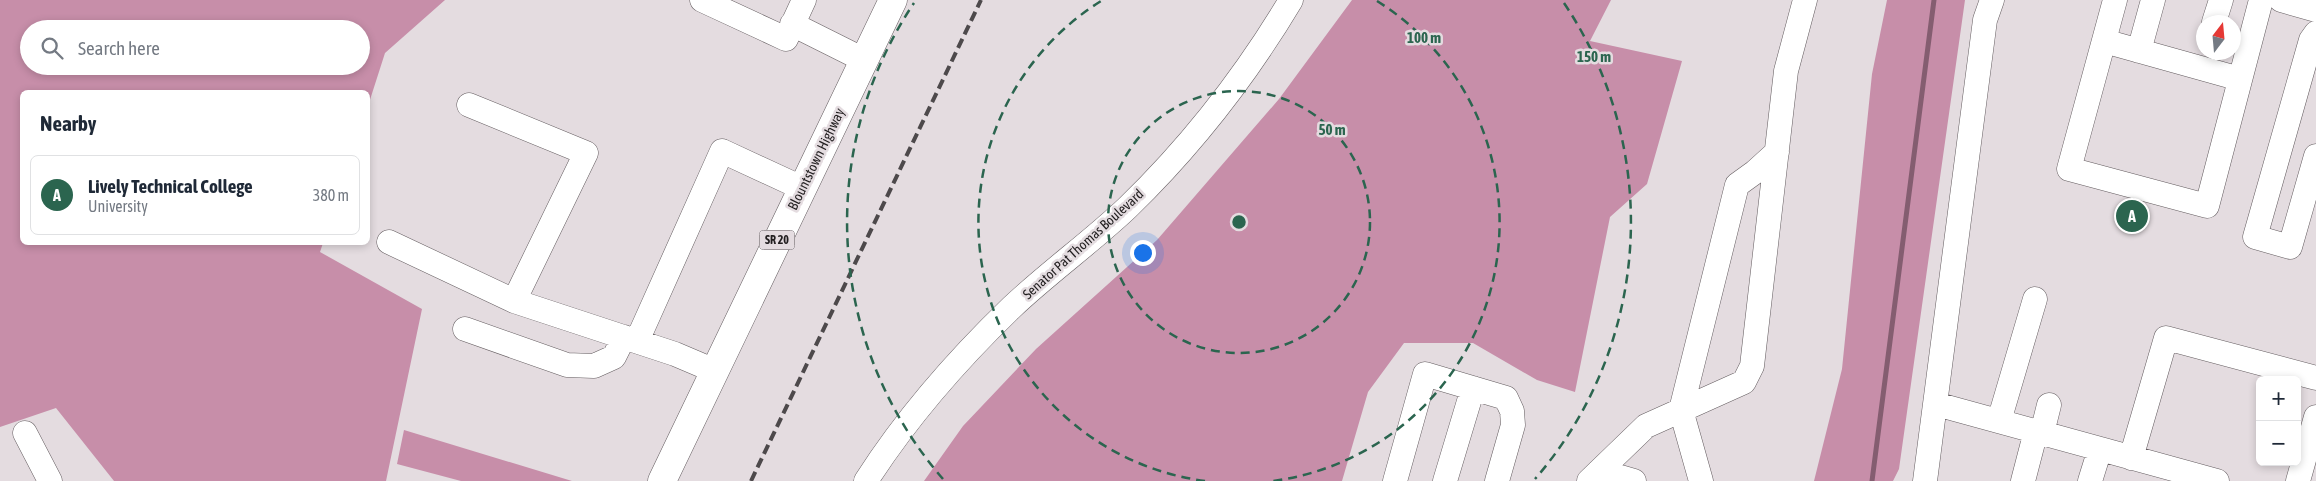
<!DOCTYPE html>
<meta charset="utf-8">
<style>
:root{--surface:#fff;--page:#f2f2f3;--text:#1f2937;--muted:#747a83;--line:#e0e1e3;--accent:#2b654f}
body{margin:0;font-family:"Asap Condensed",sans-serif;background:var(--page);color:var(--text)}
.controls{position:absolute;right:15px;bottom:15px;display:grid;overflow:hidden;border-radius:8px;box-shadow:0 2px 8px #0003}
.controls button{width:45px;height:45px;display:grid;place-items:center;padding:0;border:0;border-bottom:1px solid var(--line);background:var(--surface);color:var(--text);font:25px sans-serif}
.compass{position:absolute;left:2196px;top:15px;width:45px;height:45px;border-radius:50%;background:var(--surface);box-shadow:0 2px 8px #0003;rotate:16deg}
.you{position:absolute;left:1142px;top:252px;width:18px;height:18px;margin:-12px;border:4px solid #fff;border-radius:50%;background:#1a73e8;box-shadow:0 0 0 8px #1a73e833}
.badge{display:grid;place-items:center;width:32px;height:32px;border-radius:50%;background:var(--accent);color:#fff;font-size:16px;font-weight:700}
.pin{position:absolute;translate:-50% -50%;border:2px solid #fff;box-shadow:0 1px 5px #0006}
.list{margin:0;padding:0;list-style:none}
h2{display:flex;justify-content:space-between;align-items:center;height:65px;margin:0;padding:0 20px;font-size:21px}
h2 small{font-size:16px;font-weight:400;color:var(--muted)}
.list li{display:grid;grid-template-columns:32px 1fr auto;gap:15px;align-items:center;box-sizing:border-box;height:80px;margin:0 10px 10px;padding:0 10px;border:1px solid var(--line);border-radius:8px}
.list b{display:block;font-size:19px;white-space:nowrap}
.list p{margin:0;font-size:16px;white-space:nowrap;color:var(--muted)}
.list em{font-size:16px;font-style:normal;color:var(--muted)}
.icon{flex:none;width:28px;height:28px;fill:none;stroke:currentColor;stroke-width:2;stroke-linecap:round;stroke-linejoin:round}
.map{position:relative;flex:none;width:2316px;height:481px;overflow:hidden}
.search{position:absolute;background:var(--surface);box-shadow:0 2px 8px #0003;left:20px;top:20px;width:350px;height:55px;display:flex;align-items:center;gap:12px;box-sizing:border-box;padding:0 18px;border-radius:28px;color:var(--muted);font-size:19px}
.panel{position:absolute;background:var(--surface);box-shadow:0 2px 8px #0003;left:20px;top:90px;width:350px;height:155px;border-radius:8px}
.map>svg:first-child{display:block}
.forest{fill:#c78ea9;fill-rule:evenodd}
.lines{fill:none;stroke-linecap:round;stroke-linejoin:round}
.stream{stroke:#845d70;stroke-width:5}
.minor-casing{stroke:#645d60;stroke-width:25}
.major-casing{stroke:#645d60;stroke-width:29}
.minor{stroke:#fff;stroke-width:24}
.major{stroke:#fff;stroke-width:28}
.rail{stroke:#4d494b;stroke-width:4;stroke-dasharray:10 5;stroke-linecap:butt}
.ring{fill:none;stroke:#2b654f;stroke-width:2.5;stroke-dasharray:9 6}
.labels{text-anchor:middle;stroke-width:5;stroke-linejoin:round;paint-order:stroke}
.shield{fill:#e4dce0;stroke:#5c5759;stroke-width:1}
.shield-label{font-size:12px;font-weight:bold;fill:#211e1f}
.street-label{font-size:14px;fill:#211e1f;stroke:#e4dce0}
.centre{fill:#2b654f;stroke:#e4dce0;stroke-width:2.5}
.ring-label{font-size:15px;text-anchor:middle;font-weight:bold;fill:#2b654f;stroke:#e4dce0;stroke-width:5;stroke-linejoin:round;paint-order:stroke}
</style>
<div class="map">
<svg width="2316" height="481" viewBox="0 0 2316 481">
<rect width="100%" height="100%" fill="#e4dce0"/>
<path class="forest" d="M0 0H445L385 53 368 106V92H22V242L323 243 320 252 422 309 386 481H114L56 408 0 427ZM29 29H361V66H29Z
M1352 0H1611L1590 41 1682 61 1647 184 1610 217 1575 392 1537 380 1473 343H1404L1368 392 1342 481H924L963 426 1036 349 1157 240 1279 99Z
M1887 0H1965L1899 469 1893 481H1814L1842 369 1872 74Z
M404 430 572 481H461L397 464Z"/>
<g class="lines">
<path class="stream" d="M1872 481 1934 0"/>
<g class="minor-casing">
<path id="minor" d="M702 0 786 39 804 0
M2115 0 2069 169 2207 206 2261 0
M2281 0 2316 10
M2214 22 2221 0
M792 24 864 60
M2316 33 2311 40 2255 237 2290 247 2316 156
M2104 41 2240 79
M2139 51 2153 0
M469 105 586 153 514 301
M389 242 514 301 675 354 715 371
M465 329 567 365 594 366 614 357 624 337
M637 341 722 151 802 188
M1936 404 2217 481
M1999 421 2035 299
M25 433 50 481
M2042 433 2049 405
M2131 458 2166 338 2316 378
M1600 471 1634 481
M866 481C907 417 957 360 1012 307 1049 272 1090 243 1127 208 1191 146 1245 77 1291 0
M1395 481 1425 374 1506 398 1512 411 1513 425 1497 481
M1445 481 1473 388
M1589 481 1646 426 1744 382 1752 366 1786 71 1805 0
M1701 481 1681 410 1737 185 1755 172 1777 152
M1925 481 1985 20 1992 0
M2023 481 2036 431
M2090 481 2100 449
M2298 481 2316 417"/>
</g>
<g class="major-casing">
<path id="major" d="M662 481 893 0"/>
</g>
<use href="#minor" class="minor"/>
<use href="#major" class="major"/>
<path class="rail" d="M751 481 981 0"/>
</g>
<g class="ring">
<circle cx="1239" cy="222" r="131"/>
<path d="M1205 481A261 261 0 0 1 1101 1M1377 1A261 261 0 0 1 1273 481"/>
<path d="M943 479A392 392 0 0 1 914 3M1564 3A392 392 0 0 1 1535 479"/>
</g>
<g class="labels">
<rect class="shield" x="759.5" y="230.5" width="35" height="19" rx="4"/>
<g class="shield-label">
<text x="777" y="244">SR 20</text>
</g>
<g class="street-label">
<text transform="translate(816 159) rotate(-64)" y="5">Blountstown Highway</text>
<text transform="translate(1083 244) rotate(-42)" y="5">Senator Pat Thomas Boulevard</text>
</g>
</g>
<circle cx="1239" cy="222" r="8" class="centre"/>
<g class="ring-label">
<text x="1424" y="43">100 m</text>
<text x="1594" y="62">150 m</text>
<text x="1332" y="135">50 m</text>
</g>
</svg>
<div class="controls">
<button>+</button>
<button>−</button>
</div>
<svg class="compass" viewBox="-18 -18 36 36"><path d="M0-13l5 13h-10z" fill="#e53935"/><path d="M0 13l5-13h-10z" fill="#747a83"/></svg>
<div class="you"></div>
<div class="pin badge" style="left:2132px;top:216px">A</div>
<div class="search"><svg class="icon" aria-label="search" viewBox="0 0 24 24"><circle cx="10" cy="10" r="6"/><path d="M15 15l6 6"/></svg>Search here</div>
<section class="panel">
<h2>Nearby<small></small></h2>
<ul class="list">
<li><span class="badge">A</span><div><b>Lively Technical College</b><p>University</p></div><em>380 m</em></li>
</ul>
</section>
</div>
